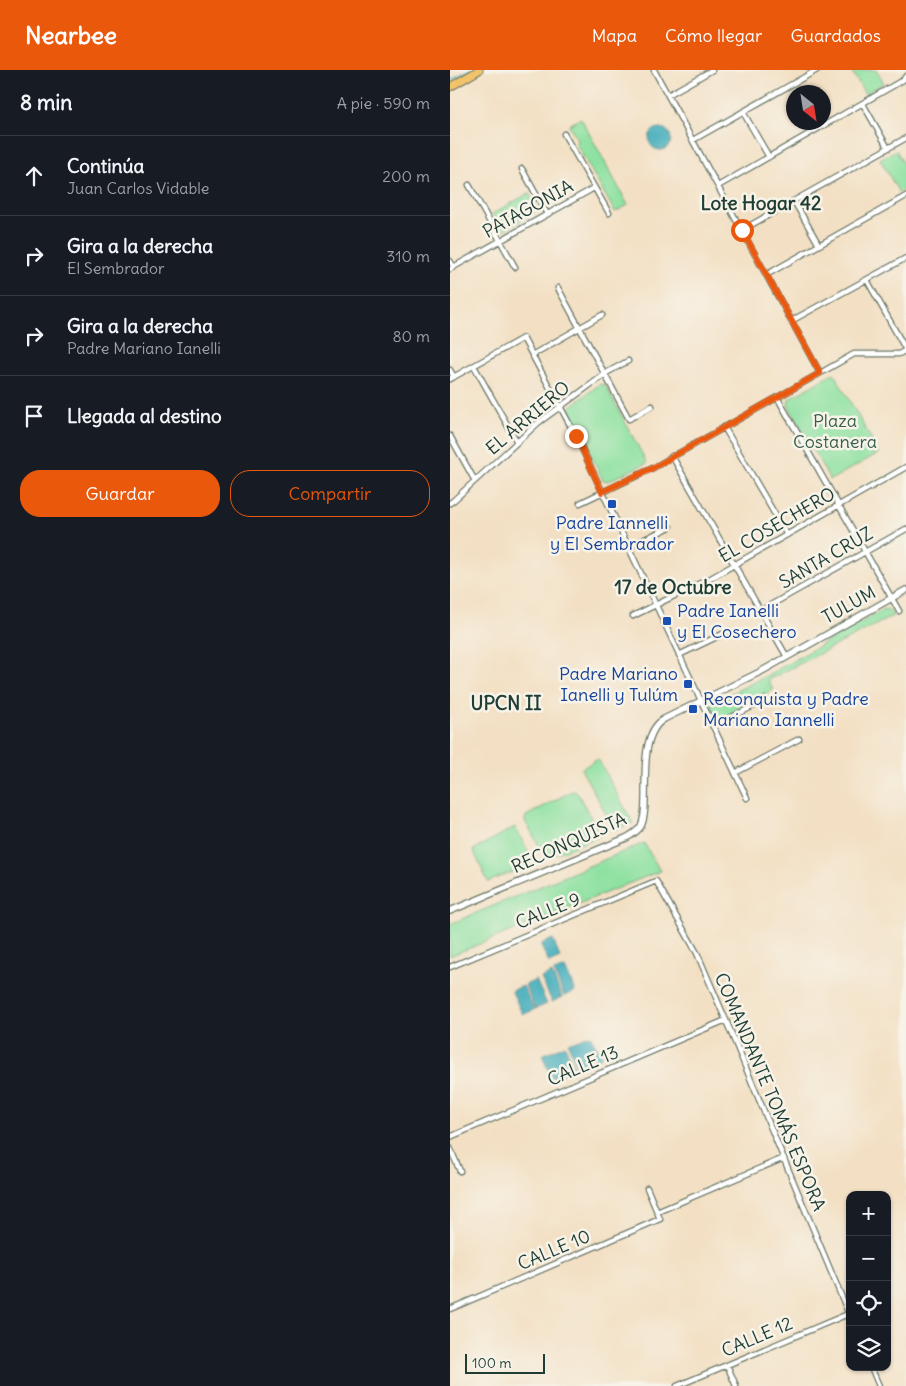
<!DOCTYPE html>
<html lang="es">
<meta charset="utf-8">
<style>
:root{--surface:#171b24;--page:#20242c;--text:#f1f3f6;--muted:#9ea1a6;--line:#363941;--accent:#ea580c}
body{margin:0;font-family:Delius,sans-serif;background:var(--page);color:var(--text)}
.controls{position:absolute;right:15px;bottom:15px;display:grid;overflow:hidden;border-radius:10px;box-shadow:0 1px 4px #0004}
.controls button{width:45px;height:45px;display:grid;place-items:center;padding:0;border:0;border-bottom:1px solid var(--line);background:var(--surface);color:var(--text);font:25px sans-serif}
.compass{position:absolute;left:336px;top:15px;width:45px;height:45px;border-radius:50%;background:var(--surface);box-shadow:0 1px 4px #0004;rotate:150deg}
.scale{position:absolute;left:15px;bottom:12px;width:80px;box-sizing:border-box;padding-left:5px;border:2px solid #1f3d34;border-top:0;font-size:14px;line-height:18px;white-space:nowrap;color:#1f3d34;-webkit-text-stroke:4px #f7f3e8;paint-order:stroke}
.stop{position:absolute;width:15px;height:15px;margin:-11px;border:4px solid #ea580c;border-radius:50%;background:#fff}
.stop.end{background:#ea580c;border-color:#fff;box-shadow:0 1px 5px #0008}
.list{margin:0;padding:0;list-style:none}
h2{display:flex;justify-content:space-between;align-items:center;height:65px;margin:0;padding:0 20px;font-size:21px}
h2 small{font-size:16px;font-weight:400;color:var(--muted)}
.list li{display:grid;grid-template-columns:32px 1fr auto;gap:15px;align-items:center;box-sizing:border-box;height:80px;padding:0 20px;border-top:1px solid var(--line)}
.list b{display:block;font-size:19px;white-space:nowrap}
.list p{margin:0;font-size:16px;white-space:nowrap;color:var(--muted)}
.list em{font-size:16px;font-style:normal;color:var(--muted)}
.actions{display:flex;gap:10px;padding:15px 20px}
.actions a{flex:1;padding:11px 0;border:1px solid var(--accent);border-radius:20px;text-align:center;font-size:18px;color:var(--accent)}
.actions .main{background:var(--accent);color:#fff}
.icon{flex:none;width:28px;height:28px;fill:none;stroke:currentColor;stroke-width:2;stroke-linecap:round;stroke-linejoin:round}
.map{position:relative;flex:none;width:456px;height:1316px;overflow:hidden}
header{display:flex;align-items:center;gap:30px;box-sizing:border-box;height:70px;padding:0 25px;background:var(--accent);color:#fff}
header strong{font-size:24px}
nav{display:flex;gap:28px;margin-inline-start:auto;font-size:18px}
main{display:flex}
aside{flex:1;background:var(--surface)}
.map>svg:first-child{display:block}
.green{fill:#8ee1a1;stroke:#568f6a}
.water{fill:#3cabba;stroke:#2e7477}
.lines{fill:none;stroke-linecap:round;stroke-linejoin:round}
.stream{stroke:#3cabba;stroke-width:2}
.minor-casing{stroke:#697666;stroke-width:7}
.tertiary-casing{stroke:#697666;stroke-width:8}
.primary-casing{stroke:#697666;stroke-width:9}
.minor{stroke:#fff;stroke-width:4.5}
.tertiary{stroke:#fff;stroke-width:5.5}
.primary{stroke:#f1c36a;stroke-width:7}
.route{stroke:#ea580c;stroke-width:6}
.transit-dot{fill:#1a4fb4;stroke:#f7f3e8;stroke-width:2}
.labels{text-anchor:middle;stroke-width:5;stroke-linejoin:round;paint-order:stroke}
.street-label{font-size:18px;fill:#1f3d34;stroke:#f7f3e8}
.park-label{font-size:18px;fill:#355e4a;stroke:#f7f3e8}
.transit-label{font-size:18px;fill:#164399;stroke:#f7f3e8;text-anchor:start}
.neighbourhood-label{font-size:19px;font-weight:bold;fill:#1f3d34;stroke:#f7f3e8}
</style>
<header>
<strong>Nearbee</strong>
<nav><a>Mapa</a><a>Cómo llegar</a><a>Guardados</a></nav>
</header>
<main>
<aside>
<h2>8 min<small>A pie · 590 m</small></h2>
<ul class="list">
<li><svg class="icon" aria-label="ahead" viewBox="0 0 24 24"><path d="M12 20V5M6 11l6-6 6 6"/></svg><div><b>Continúa</b><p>Juan Carlos Vidable</p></div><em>200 m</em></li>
<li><svg class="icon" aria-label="right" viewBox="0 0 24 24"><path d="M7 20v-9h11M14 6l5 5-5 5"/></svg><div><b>Gira a la derecha</b><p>El Sembrador</p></div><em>310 m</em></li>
<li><svg class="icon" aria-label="right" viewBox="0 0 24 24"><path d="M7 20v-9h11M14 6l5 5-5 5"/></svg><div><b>Gira a la derecha</b><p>Padre Mariano Ianelli</p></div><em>80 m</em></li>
<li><svg class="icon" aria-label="arrive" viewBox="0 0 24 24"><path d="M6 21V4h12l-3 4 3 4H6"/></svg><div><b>Llegada al destino</b></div></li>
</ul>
<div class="actions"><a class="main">Guardar</a><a>Compartir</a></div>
</aside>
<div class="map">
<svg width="456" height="1316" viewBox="0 0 456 1316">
<rect width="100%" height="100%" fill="#f7f3e8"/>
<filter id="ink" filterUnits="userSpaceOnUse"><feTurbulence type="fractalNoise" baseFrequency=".02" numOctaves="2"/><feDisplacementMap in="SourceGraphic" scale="10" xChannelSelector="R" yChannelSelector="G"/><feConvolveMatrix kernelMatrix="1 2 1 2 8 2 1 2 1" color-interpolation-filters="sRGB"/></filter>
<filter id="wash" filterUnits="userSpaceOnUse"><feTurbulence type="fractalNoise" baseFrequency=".0096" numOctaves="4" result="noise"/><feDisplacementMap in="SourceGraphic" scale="20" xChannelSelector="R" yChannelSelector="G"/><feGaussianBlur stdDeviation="1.12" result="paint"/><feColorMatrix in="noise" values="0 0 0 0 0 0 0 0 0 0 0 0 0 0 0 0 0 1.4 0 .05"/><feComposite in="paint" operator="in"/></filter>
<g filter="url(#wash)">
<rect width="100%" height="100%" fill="#f3e0c4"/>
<path class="green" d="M401 0H426L434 13 415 24Z
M131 48 178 135 165 142 126 74 127 69 119 55Z
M446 80 456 99V119L449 123 430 89Z
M79 123 87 138 86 142 55 160 51 158 42 144Z
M384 303 429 383 380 410 338 335 339 329Z
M150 314 155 315 197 393 158 411 153 410 120 341V337Z
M434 539 440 540 443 546 318 610 323 620 316 624 314 623 303 629 301 632 269 649 266 648 260 637 262 633 316 606Z
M148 689 183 753 167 759 164 758 131 699Z
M122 721 127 722 149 763 148 767 98 787 95 786 75 751 76 746Z
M65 757 83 790 82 794 38 812 23 780Z
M194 773 210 801 0 886V854Z"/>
<path class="water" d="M199 69a11 11 0 1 1 22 0a11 11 0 1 1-22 0Z
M103 869 110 888 99 893 91 876 92 874Z
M115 898 125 920 124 922 114 926 104 902Z
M102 903 112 927 102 932 91 908Z
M86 910 97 934 85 939 75 915Z
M73 916 84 940 74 944 72 943 62 922 63 920Z
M140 965 152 987 127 997 118 973Z
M115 975 124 998 103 1008 101 1007 92 985Z"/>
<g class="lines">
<path class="stream" d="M0 11 20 0"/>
</g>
</g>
<g filter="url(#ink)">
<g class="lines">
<g class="minor-casing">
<path id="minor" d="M204 0 370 303
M218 25 262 0
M413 34 438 78
M293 42 319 87
M114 64 159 143
M243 70 367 0
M72 99 97 144
M19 115 65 197
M268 116 453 10 456 6
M344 131 369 175
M292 160 456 68
M0 191 4 197
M0 199 144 118
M316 205 456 126
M417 210 456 280
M108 218 179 349 202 336
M341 251 456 188
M82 285 152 245
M24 296 67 372
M0 300 4 307
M0 309 73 268 126 366 297 728
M327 327 449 541
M274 357 337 465
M0 366 25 411
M222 386 337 587
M0 433 4 430 88 353 158 302 178 291
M130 433 201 399 404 284H449L456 280
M178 477 220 457
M310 541 456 459
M183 546 261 508 456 397
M229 585 279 561
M263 657 315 630
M285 703 349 669
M0 897 206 811 247 883 280 960 400 1247
M0 1067 276 950
M0 1078 10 1101
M207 1142 334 1088
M0 1239 210 1149 197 1118
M277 1295 286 1316
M421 1297 429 1316
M227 1316 398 1244"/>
</g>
<g class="tertiary-casing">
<path id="tertiary" d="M0 841 176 768C182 765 187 762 191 756 195 748 195 738 195 729 196 706 191 663 214 649L312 601 456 520"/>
</g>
<g class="primary-casing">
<path id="primary" d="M0 17 29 0"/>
</g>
<use href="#minor" class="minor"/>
<use href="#tertiary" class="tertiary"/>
<use href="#primary" class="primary"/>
</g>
</g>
<g class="lines" filter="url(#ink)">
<path class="route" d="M126 366 152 422 201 399 370 303 292 160"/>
</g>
<g class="transit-dot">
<rect x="157" y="429" width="10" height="10" rx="2.5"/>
<rect x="212" y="546" width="10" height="10" rx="2.5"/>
<rect x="233" y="609" width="10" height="10" rx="2.5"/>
<rect x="238" y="634" width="10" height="10" rx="2.5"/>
</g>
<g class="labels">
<g class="street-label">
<text transform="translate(78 139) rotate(-29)" y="6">PATAGONIA</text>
<text transform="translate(78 348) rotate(-40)" y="6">EL ARRIERO</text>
<text transform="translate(327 455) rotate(-30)" y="6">EL COSECHERO</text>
<text transform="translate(376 488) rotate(-30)" y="6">SANTA CRUZ</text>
<text transform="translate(399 535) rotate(-29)" y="6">TULUM</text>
<text transform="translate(119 773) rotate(-24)" y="6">RECONQUISTA</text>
<text transform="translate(98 841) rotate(-22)" y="6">CALLE 9</text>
<text transform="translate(133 996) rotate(-23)" y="6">CALLE 13</text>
<text transform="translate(320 1022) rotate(67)" y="6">COMANDANTE TOMÁS ESPORA</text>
<text transform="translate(104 1180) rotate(-23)" y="6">CALLE 10</text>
<text transform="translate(307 1267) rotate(-23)" y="6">CALLE 12</text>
</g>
<g class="park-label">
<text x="385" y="357">Plaza<tspan x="385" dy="21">Costanera</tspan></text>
</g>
<g class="transit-label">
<text x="162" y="459" text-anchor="middle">Padre Iannelli<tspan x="162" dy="21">y El Sembrador</tspan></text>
<text x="227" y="547">Padre Ianelli<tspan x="227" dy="21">y El Cosechero</tspan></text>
<text x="228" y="610" text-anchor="end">Padre Mariano<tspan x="228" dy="21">Ianelli y Tulúm</tspan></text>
<text x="253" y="635">Reconquista y Padre<tspan x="253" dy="21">Mariano Iannelli</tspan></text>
</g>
<g class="neighbourhood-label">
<text x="311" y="140">Lote Hogar 42</text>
<text x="223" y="524">17 de Octubre</text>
<text x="56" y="640">UPCN II</text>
</g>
</g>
</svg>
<div class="controls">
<button>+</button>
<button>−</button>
<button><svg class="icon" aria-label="locate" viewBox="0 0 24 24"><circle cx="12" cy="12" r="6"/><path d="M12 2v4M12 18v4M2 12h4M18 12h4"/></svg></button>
<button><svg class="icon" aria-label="layers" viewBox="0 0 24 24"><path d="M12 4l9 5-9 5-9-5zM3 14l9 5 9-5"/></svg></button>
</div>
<svg class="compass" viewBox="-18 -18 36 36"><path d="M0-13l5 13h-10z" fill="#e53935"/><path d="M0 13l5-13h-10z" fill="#9ea1a6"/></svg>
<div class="scale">100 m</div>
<div class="stop" style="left:292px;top:160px"></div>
<div class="stop end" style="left:126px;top:366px"></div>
</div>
</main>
